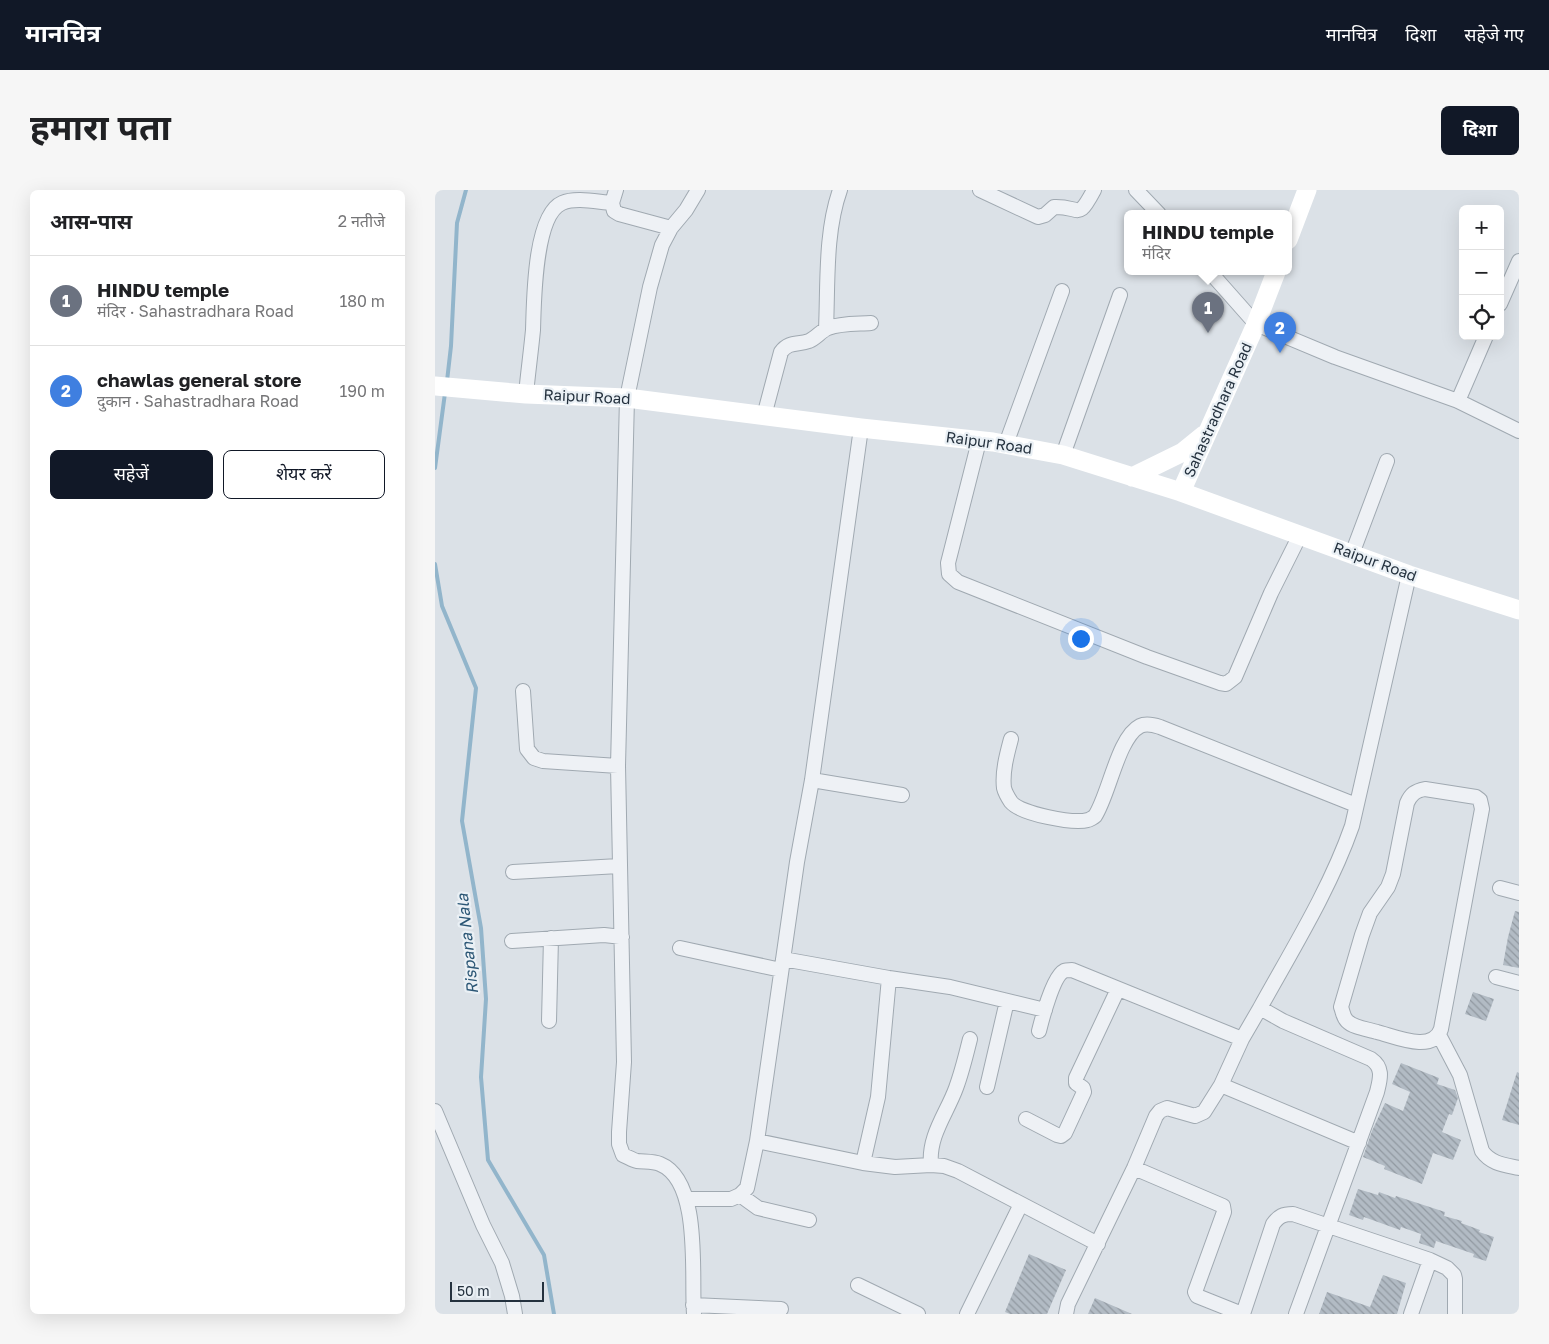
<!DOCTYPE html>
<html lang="hi">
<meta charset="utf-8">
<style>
:root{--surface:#fff;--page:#f6f6f6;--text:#202124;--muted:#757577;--line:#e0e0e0;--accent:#111827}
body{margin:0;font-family:"Golos Text","Noto Sans Devanagari",sans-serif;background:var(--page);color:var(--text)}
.controls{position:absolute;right:15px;top:15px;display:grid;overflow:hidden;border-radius:8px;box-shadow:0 5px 20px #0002}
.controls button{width:45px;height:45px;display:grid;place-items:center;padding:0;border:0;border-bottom:1px solid var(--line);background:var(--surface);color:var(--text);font:25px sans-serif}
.scale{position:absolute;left:15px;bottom:12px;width:94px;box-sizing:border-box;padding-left:5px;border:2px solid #24313e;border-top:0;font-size:14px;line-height:18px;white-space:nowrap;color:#24313e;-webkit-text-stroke:4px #eaf0f5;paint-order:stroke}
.you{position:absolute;left:645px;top:448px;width:18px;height:18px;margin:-12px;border:4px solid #fff;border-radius:50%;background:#1a73e8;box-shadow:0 0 0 8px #1a73e833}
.badge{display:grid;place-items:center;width:32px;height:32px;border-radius:50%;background:var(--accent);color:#fff;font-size:16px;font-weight:700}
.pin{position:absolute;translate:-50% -41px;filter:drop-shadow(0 1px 2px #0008)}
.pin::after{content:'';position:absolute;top:26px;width:18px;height:15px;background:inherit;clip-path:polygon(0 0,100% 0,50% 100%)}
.popup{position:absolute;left:689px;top:20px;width:168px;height:65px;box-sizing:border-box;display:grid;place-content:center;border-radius:8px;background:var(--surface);filter:drop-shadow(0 1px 4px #0005);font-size:16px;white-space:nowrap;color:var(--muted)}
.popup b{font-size:19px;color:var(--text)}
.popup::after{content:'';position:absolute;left:50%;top:100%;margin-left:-10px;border:10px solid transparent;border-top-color:var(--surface)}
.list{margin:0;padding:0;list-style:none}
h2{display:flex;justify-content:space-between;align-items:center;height:65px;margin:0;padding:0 20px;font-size:21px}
h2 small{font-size:16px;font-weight:400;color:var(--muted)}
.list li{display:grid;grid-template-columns:32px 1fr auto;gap:15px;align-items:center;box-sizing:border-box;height:90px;padding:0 20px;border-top:1px solid var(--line)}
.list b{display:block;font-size:19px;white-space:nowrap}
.list p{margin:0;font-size:16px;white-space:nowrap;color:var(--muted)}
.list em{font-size:16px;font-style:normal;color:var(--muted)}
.actions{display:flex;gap:10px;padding:15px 20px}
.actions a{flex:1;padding:11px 0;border:1px solid var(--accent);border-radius:8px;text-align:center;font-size:18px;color:var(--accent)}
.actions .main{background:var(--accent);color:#fff}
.icon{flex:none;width:28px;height:28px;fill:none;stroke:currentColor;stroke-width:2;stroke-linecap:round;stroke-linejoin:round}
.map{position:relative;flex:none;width:1084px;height:1124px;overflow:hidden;border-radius:8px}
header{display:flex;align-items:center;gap:30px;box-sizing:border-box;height:70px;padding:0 25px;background:var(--accent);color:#fff}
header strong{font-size:24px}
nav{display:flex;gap:28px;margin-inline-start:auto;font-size:18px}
.intro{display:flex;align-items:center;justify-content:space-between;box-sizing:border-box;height:120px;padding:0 30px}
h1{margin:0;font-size:35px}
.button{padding:12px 22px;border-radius:8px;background:var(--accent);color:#fff;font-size:18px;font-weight:700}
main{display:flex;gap:30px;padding:0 30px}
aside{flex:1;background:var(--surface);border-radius:8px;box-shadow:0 5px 20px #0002}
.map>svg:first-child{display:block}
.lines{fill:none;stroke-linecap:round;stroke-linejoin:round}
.stream{stroke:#92b5cb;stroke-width:4}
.building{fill:url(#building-back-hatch)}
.minor-casing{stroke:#a0a9b1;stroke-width:16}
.minor{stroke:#eef1f5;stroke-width:14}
.secondary{stroke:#fff;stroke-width:19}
.labels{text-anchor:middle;stroke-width:4.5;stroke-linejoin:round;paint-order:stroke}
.street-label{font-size:15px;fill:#24313e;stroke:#eaf0f5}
.water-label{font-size:16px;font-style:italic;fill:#2b5675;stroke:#eaf0f5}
</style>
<header>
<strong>मानचित्र</strong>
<nav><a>मानचित्र</a><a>दिशा</a><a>सहेजे गए</a></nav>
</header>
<div class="intro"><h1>हमारा पता</h1><a class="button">दिशा</a></div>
<main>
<aside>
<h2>आस-पास<small>2 नतीजे</small></h2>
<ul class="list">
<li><span class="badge" style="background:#6b7280">1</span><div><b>HINDU temple</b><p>मंदिर · Sahastradhara Road</p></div><em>180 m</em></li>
<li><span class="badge" style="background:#3f7fe0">2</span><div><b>chawlas general store</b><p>दुकान · Sahastradhara Road</p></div><em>190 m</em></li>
</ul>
<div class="actions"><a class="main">सहेजें</a><a>शेयर करें</a></div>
</aside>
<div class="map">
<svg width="1084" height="1124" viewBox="0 0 1084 1124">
<defs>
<pattern id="building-back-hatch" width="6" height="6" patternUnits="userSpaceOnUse" patternTransform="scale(1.25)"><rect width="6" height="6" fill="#b2bbc4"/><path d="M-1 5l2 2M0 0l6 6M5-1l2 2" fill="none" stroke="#9199a1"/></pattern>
</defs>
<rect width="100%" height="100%" fill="#dbe1e7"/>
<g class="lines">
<path class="stream" d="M12 191 16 156 22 33 31 0
M0 278 10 203
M0 374 7 416 41 498 27 631 46 738 51 809 46 887 53 970 109 1065 119 1124"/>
</g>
<path class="building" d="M1080 721 1084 722V778L1068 775 1073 747Z
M1038 802 1059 809 1051 831 1030 824Z
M966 873 1004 888 1002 894 1020 900 1023 908 1017 925 1014 924 1007 942 1026 950 1018 970 998 963 987 994 949 979 950 976 928 967 937 941 950 913 968 921 975 902 957 894Z
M1082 882 1084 883V935L1067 930Z
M923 999 943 1005 944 1002 960 1008 961 1006 1010 1022 1009 1026 1027 1031 1026 1033 1045 1040 1044 1042 1059 1047 1051 1071 1038 1067 1039 1064 1001 1051 999 1058 984 1053 986 1044 966 1037 965 1040 929 1027 928 1030 914 1025Z
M594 1064 631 1080 612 1124H575L570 1122Z
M948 1085 971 1093 962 1124H884L892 1102 935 1117Z
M660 1108 697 1124H653Z"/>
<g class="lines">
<g class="minor-casing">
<path id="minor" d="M181 0 177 13 179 21 184 24 236 38
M545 0 603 27 610 25 619 17C646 16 642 32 659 0
M701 0 724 24
M775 82 821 134 900 167 1023 211 1084 241
M1065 114 1084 71
M391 139C393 94 390 42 405 0
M91 204C93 183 96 161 98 140 99 112 99 25 127 13 141 7 162 12 177 13
M1023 211 1051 146
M329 226 346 162C354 151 363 155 374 151 381 148 386 141 393 138 406 133 423 134 436 133
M544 251 513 373 514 384 523 392 712 467 785 493 791 494 800 487 836 403 865 345
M571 254 627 101
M628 265 685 105
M917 364 952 271
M88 501 92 559 99 568 108 571 183 576
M576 549C572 564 567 582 569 598 570 602 574 609 576 612 586 624 638 634 653 630 654 630 659 627 660 626 674 605 683 547 705 536 711 533 719 535 725 537L921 615
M377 590 467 605
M990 599 1041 607 1045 610 1047 619 1006 839C998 864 959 846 942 842 933 839 919 838 912 831 908 827 908 822 906 817L927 745 935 723 953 697 958 684 972 613C976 604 980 601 990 599Z
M78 682 184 676
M1065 698 1084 703
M77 751 169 745 187 747
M245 758 346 780
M348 769 454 788 515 797 610 820
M1061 787 1084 793
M114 831 116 748
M604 841C607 829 618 786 629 781 631 780 634 780 637 780L807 849
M1004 845 1025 885 1047 961C1056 974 1070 975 1084 978
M786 895 924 953
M552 897 572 811
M0 921 48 1035 67 1073 77 1106 80 1124
M591 929 622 945 626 946 630 943 649 902 648 898 641 893V888L683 799
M322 951 428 973 460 977 496 975 509 976 523 981 663 1054
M428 973 443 907 454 788
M496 975C493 946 512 923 521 898 527 882 531 865 535 849
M699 978 788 1016 789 1022 760 1102 762 1106 807 1124
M305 1005 323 1018 374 1030
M251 1009H296L305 1005 312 998 322 951 362 672 377 590 426 238
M423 1095 483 1124
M258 1115 346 1119
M259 1124C256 1087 267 991 225 974 218 971 209 972 202 971 198 970 193 967 188 965L184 954V942L189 872 183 576 192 208 215 97 227 55 236 38 251 20 263 0
M532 1124 586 1014
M631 1124 633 1114 699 978 721 926 725 921 732 918 760 926 769 922 786 895 807 849 825 818
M808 1124 838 1034C844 1026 848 1024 858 1024L995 1070 1012 1078 1019 1085 1020 1089V1124
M861 1124 942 902C945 889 949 878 936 869L848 831 825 818C857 760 895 699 917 636L974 385
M976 1124 995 1070"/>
</g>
<use href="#minor" class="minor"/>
<path class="secondary" d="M853 50 872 0
M0 196 91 204 192 208 426 238 558 252 628 265 746 302 974 385 1084 420
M697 287 748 262 769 245
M746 302 821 134 841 82"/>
</g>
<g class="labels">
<g class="street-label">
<text transform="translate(152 207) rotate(3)" y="5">Raipur Road</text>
<text transform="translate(783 220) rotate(-66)" y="5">Sahastradhara Road</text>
<text transform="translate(554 253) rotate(8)" y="5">Raipur Road</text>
<text transform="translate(940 372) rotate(20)" y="5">Raipur Road</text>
</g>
<g class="water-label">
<text transform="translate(32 754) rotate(-96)" y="6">Rispana Nala</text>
</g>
</g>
</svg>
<div class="controls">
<button>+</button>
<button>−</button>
<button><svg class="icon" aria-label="locate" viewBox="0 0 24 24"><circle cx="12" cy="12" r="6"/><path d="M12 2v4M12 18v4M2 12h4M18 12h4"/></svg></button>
</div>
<div class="scale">50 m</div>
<div class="you"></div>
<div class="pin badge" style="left:773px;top:143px;background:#6b7280">1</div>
<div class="popup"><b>HINDU temple</b>मंदिर</div>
<div class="pin badge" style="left:845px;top:163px;background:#3f7fe0">2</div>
</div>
</main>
